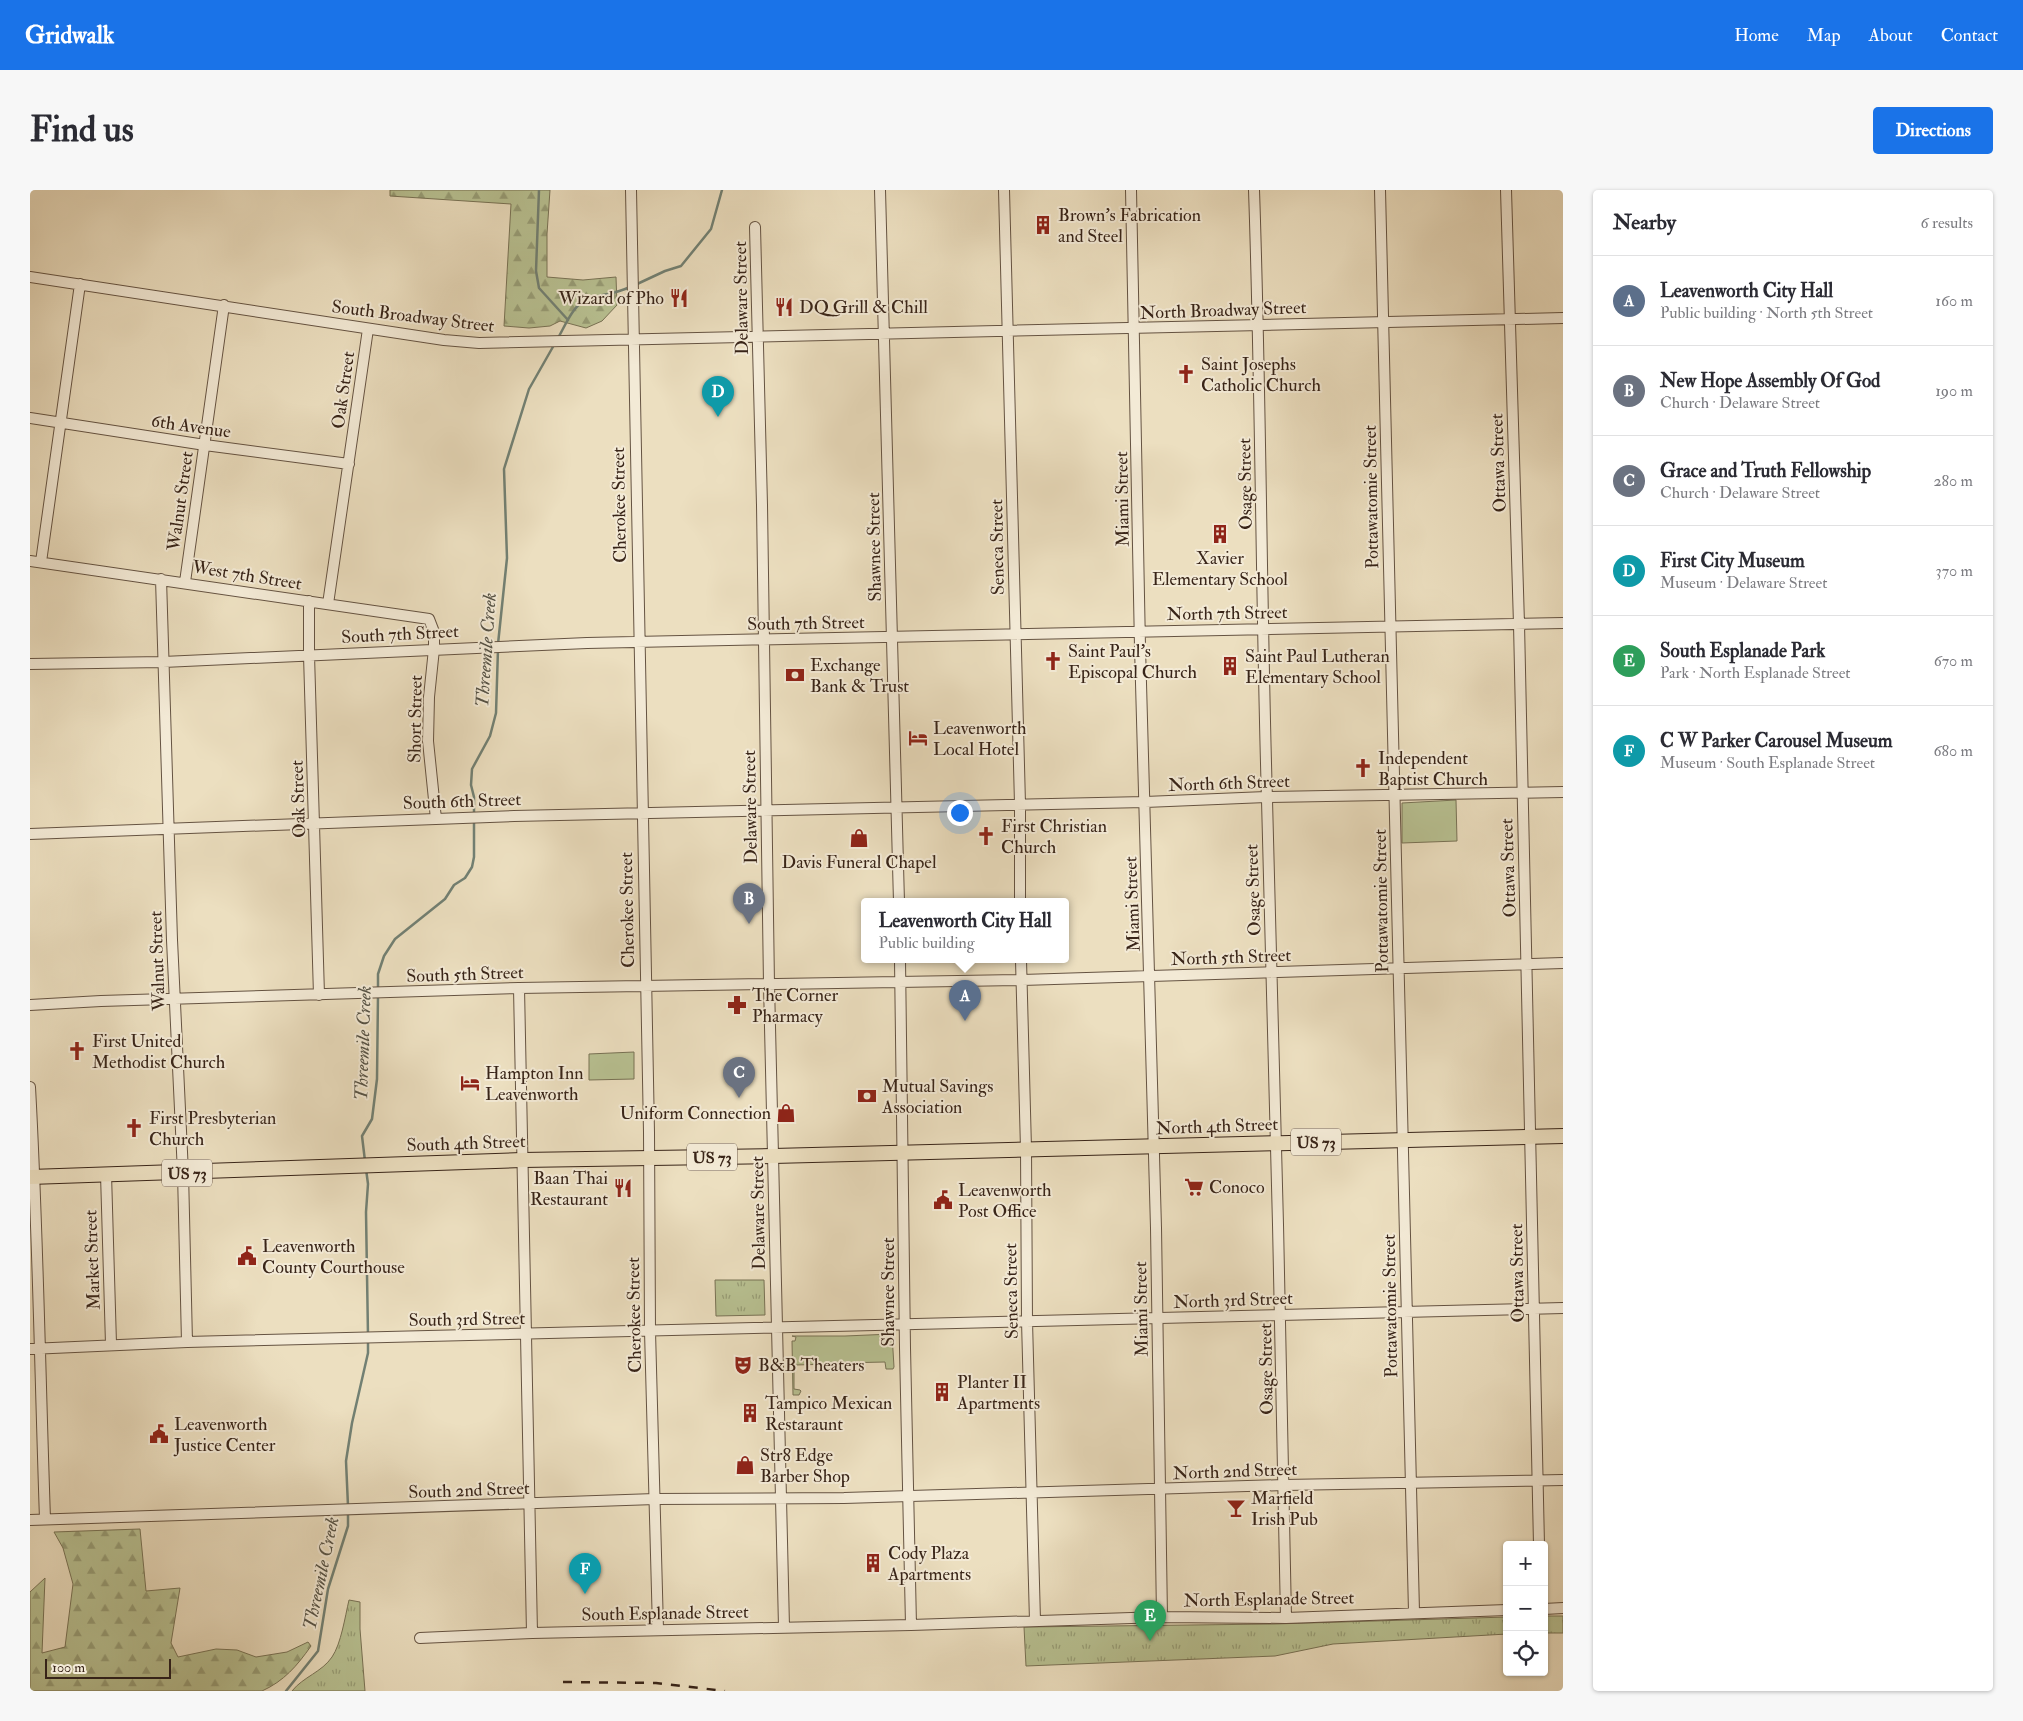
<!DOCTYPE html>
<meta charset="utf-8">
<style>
:root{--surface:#fff;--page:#f7f7f7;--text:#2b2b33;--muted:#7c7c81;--line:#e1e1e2;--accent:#1a73e8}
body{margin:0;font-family:"IM FELL Double Pica",serif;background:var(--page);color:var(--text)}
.controls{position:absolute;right:15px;bottom:15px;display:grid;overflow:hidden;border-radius:5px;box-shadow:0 1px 4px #0004}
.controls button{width:45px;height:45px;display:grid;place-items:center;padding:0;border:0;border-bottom:1px solid var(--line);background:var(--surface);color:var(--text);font:25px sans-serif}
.scale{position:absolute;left:15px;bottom:12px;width:126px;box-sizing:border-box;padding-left:5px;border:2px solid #382418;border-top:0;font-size:14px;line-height:18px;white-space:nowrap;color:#382418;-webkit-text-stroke:4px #f3ead6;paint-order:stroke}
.you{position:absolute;left:929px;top:622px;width:18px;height:18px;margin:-12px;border:4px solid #fff;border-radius:50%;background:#1a73e8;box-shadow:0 0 0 8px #1a73e833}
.badge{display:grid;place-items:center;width:32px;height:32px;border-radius:50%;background:var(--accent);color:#fff;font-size:16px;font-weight:700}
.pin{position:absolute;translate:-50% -41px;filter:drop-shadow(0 1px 2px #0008)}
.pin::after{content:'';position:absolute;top:26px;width:18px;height:15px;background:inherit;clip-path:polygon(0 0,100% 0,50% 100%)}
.popup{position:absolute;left:831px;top:708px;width:208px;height:65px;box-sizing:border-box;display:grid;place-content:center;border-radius:5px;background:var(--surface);filter:drop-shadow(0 1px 4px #0005);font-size:16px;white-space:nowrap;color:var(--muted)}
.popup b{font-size:19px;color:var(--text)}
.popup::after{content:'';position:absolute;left:50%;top:100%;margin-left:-10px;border:10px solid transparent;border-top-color:var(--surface)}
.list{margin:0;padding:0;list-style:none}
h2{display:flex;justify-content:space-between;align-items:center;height:65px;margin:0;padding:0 20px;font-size:21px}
h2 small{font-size:16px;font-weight:400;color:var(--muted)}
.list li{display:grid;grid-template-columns:32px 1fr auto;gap:15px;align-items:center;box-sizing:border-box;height:90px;padding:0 20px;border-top:1px solid var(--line)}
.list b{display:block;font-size:19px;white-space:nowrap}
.list p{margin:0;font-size:16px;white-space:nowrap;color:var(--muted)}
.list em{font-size:16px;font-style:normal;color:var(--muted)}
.icon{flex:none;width:28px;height:28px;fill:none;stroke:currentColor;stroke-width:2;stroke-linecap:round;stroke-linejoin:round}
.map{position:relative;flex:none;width:1533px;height:1501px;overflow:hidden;border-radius:5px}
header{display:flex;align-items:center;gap:30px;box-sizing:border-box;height:70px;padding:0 25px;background:var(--accent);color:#fff}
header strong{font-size:24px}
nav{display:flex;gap:28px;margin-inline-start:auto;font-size:18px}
.intro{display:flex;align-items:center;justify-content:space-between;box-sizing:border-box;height:120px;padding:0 30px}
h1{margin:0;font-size:35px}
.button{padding:12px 22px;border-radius:5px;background:var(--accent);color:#fff;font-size:18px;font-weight:700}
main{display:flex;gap:30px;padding:0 30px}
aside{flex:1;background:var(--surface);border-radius:5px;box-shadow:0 1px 4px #0004}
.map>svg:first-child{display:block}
.grass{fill:#b8c192;stroke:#787255}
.forest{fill:url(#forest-firs);stroke:#787255}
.park{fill:url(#park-tufts);stroke:#787255}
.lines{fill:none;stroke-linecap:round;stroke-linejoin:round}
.stream{stroke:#728073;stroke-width:2.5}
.minor-casing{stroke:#655342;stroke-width:12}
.highway-casing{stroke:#382418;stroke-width:16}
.minor{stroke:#f3ead6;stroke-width:10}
.highway{stroke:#ecdfc0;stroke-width:14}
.rail{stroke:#382418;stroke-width:2.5;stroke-dasharray:9 9;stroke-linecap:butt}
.labels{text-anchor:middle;stroke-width:4;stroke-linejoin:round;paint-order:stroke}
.shield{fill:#f3ead6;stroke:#705f51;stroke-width:1}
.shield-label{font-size:16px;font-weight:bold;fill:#382418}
.poi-label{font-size:18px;fill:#382418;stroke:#f3ead6;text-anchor:start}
.street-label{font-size:18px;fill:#382418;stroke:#f3ead6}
.water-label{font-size:19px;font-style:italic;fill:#555245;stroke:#f3ead6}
</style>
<header>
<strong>Gridwalk</strong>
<nav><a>Home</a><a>Map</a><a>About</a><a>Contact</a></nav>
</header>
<div class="intro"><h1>Find us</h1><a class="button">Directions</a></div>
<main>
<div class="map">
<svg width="1533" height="1501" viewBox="0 0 1533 1501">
<defs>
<pattern id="forest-firs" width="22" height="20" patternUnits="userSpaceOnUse" patternTransform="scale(1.25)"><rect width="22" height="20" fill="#b8c192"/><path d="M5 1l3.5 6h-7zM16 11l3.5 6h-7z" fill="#979d76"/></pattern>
<pattern id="park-tufts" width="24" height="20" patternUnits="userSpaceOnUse" patternTransform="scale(1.25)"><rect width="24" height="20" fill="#b8c192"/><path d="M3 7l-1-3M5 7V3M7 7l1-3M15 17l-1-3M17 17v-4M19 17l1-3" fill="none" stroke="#979d76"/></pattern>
</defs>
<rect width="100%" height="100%" fill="#ecdfc0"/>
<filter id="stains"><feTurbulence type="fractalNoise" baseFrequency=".004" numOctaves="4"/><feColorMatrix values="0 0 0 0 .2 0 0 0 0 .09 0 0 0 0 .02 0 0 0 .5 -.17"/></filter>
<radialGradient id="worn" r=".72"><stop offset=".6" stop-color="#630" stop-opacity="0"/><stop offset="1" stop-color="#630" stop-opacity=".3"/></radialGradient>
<path class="grass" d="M1426 610 1427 651 1372 653V613Z
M604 862V889L559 890V864Z
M862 1144 864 1177 863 1179H856L855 1172 810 1173V1180H807L806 1174 764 1175V1199L770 1200 771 1201 769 1205H763L762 1151H765L766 1147 762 1146H815Z"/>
<path class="forest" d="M360 0H520L517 44V87L553 90 586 87 587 115 572 131 556 138 530 131 520 136 499 138 474 136 481 14 360 6Z
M110 1339 116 1401 150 1398 141 1453 148 1467 186 1459 207 1460 226 1467 257 1462 278 1452 281 1456C267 1476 254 1491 232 1501H0V1402L15 1388 12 1463 35 1457 43 1394 33 1358 24 1342Z"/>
<path class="park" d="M685 1090H734L735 1125 686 1126Z
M319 1410 330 1412V1439L335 1501H262C273 1487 292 1482 302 1467 311 1454 315 1427 319 1410Z
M1514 1426H1533V1443H1514Z
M1477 1427V1444L1303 1454 1245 1466 996 1476 994 1437 1244 1434Z"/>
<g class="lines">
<path class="stream" d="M509 0 506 81 509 98 538 130
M605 95 635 81 651 76 681 39 692 0
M528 148C535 136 544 113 558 109 573 104 585 104 600 97
M468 454 477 368 474 279 499 199 524 155
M444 626V607L441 595 442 579 460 546 466 523 468 459
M348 799V784L354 766 365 749 415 709 424 695 435 688 442 677 444 667V631
M335 971 332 946 342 929 347 889 348 805
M336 979 338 994 336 1022 338 1146
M318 1316 316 1271 322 1233 338 1163V1151
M256 1501 288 1461 298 1399 318 1336V1322"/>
<g class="minor-casing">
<path id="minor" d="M601 0 619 942 620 1141 628 1439
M850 0 869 712
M974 0 990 614V712
M1101 0 1110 457 1126 1038 1132 1427
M1224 0C1231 203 1231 407 1237 610 1244 883 1252 1155 1256 1428
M1350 0 1384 1422
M1476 0 1489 434 1509 1355
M725 37 732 315 739 794 754 1437
M0 87 414 150 449 153 1533 128
M0 228 175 255 319 274
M0 371 399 429 404 442V459L399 507 398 551 406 629
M11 372 50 94
M131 389 142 750 153 983 157 1152
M155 392 194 115
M279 411V465L289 805
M298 414 338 139
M0 474 133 472 557 453 1533 433
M0 644 484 626 1115 612 1236 607 1533 602
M870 770 875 1158 881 1435
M991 770 996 959 997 1131 1005 1431
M489 798 502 1443
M0 815 71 811 489 798 992 790 1533 773
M0 897C8 1041 10 1185 15 1329
M76 984 81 1154
M0 1159 157 1152 1533 1118
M0 1330 625 1309 814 1308 1254 1295 1533 1290
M1514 1419 1533 1418
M390 1448 502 1443 881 1435 1132 1427 1256 1428 1477 1420"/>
</g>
<g class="highway-casing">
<path id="highway" d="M0 987 492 970 743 966 1533 946"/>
</g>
<use href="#minor" class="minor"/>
<use href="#highway" class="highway"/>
<path class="rail" d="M533 1492 626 1493 695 1501"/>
</g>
<defs>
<g id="building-bare" transform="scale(1.5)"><path d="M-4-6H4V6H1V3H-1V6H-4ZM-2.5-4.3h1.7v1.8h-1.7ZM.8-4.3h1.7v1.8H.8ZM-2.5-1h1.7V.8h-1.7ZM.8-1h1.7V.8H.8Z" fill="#8f2418" stroke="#f3ead6" stroke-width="2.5" paint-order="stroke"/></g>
<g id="restaurant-bare" transform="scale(1.5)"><path d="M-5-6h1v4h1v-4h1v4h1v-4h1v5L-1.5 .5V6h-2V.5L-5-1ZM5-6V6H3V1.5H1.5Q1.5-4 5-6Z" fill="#8f2418" stroke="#f3ead6" stroke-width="2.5" paint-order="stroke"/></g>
<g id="church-bare" transform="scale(1.5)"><path d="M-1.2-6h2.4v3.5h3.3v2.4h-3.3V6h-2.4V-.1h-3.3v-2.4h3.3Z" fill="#8f2418" stroke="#f3ead6" stroke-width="2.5" paint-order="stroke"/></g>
<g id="bank-bare" transform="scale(1.5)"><path d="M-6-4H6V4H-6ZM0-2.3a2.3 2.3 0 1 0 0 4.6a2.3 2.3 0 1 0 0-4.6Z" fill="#8f2418" stroke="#f3ead6" stroke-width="2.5" paint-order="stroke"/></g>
<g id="hotel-bare" transform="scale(1.5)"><path d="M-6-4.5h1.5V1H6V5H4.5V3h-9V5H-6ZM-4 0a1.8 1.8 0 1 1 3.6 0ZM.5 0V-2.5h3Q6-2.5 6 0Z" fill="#8f2418" stroke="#f3ead6" stroke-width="2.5" paint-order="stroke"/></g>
<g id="shop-bare" transform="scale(1.5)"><path d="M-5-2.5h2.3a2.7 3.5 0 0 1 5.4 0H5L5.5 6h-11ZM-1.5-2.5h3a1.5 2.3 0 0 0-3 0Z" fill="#8f2418" stroke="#f3ead6" stroke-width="2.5" paint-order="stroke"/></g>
<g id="pharmacy-bare" transform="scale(1.5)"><path d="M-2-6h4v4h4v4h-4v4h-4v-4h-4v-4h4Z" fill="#8f2418" stroke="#f3ead6" stroke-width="2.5" paint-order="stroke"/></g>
<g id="supermarket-bare" transform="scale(1.5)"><path d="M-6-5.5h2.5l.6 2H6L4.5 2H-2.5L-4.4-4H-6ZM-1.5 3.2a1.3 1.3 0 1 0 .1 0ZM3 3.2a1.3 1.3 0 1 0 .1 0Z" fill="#8f2418" stroke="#f3ead6" stroke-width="2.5" paint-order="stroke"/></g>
<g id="civic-bare" transform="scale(1.5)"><path d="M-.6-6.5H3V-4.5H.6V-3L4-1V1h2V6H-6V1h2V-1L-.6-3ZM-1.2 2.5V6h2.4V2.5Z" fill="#8f2418" stroke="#f3ead6" stroke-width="2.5" paint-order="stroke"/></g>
<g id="theatre-bare" transform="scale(1.5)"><path d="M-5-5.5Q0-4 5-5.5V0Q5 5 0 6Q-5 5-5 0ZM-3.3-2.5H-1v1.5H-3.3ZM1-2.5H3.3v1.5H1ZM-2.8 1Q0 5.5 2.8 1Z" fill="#8f2418" stroke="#f3ead6" stroke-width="2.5" paint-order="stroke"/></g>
<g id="bar-bare" transform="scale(1.5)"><path d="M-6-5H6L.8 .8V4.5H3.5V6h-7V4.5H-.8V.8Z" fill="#8f2418" stroke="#f3ead6" stroke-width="2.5" paint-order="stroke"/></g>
</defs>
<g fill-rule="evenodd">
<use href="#building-bare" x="1013" y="35"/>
<use href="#restaurant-bare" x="649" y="108"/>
<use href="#restaurant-bare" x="754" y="117"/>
<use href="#church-bare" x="1156" y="184"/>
<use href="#building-bare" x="1190" y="344"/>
<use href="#church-bare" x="1023" y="471"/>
<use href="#building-bare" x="1200" y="476"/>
<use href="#bank-bare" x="765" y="485"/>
<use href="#hotel-bare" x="888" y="548"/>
<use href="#church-bare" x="1333" y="578"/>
<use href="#church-bare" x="956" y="646"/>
<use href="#shop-bare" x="829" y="648"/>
<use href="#pharmacy-bare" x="707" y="815"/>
<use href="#church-bare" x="47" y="861"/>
<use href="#hotel-bare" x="440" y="893"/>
<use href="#bank-bare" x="837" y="906"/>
<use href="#shop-bare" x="756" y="923"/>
<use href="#church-bare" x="104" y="938"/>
<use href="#supermarket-bare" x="1164" y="997"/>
<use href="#restaurant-bare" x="593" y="998"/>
<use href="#civic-bare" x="913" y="1010"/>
<use href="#civic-bare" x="217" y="1066"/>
<use href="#theatre-bare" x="713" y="1175"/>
<use href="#building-bare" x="912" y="1202"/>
<use href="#building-bare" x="720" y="1223"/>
<use href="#civic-bare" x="129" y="1244"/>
<use href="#shop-bare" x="715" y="1275"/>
<use href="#bar-bare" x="1206" y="1318"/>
<use href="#building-bare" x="843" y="1373"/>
</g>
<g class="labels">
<g class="shield">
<rect x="1261" y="938.5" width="50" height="27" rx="4"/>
<rect x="657" y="953.5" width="50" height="27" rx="4"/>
<rect x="132" y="969.5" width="50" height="27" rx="4"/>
</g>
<g class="shield-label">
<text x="1286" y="958">US 73</text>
<text x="682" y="973">US 73</text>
<text x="157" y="989">US 73</text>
</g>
<g class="poi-label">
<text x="1028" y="31">Brown's Fabrication<tspan x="1028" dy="21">and Steel</tspan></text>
<text x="634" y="114" text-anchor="end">Wizard of Pho</text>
<text x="769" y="123">DQ Grill &amp; Chill</text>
<text x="1171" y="180">Saint Josephs<tspan x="1171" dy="21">Catholic Church</tspan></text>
<text x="1190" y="374" text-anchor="middle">Xavier<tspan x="1190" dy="21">Elementary School</tspan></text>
<text x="1038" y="467">Saint Paul's<tspan x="1038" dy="21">Episcopal Church</tspan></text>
<text x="1215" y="472">Saint Paul Lutheran<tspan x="1215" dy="21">Elementary School</tspan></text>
<text x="780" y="481">Exchange<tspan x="780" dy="21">Bank &amp; Trust</tspan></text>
<text x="903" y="544">Leavenworth<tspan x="903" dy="21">Local Hotel</tspan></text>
<text x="1348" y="574">Independent<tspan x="1348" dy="21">Baptist Church</tspan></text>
<text x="971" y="642">First Christian<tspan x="971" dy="21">Church</tspan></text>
<text x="829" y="678" text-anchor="middle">Davis Funeral Chapel</text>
<text x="722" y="811">The Corner<tspan x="722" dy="21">Pharmacy</tspan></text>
<text x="62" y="857">First United<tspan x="62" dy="21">Methodist Church</tspan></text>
<text x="455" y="889">Hampton Inn<tspan x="455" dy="21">Leavenworth</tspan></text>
<text x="852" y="902">Mutual Savings<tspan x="852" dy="21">Association</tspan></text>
<text x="741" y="929" text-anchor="end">Uniform Connection</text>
<text x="119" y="934">First Presbyterian<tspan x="119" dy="21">Church</tspan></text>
<text x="578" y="994" text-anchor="end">Baan Thai<tspan x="578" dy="21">Restaurant</tspan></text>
<text x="1179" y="1003">Conoco</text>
<text x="928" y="1006">Leavenworth<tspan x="928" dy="21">Post Office</tspan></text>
<text x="232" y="1062">Leavenworth<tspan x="232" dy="21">County Courthouse</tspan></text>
<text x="728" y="1181">B&amp;B Theaters</text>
<text x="927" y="1198">Planter II<tspan x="927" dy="21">Apartments</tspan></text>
<text x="735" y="1219">Tampico Mexican<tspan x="735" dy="21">Restaraunt</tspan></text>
<text x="144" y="1240">Leavenworth<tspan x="144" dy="21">Justice Center</tspan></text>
<text x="730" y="1271">Str8 Edge<tspan x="730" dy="21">Barber Shop</tspan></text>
<text x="1221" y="1314">Marfield<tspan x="1221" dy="21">Irish Pub</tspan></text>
<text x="858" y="1369">Cody Plaza<tspan x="858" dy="21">Apartments</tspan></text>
</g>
<g class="street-label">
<text transform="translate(711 108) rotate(-91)" y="6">Delaware Street</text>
<text transform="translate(1193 120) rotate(-2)" y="6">North Broadway Street</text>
<text transform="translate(383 126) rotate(7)" y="6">South Broadway Street</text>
<text transform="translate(313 200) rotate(-82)" y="6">Oak Street</text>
<text transform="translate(161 236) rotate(8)" y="6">6th Avenue</text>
<text transform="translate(1468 273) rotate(-92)" y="6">Ottawa Street</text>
<text transform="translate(1215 294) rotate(-91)" y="6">Osage Street</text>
<text transform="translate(1341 307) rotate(-91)" y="6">Pottawatomie Street</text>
<text transform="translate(1092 309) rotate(-91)" y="6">Miami Street</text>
<text transform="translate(150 311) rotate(-82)" y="6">Walnut Street</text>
<text transform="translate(589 315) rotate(-91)" y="6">Cherokee Street</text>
<text transform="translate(844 357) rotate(-91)" y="6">Shawnee Street</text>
<text transform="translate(967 357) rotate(-91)" y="6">Seneca Street</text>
<text transform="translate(217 385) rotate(9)" y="6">West 7th Street</text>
<text transform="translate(1197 423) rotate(-1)" y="6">North 7th Street</text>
<text transform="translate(776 433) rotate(-1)" y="6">South 7th Street</text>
<text transform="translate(370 444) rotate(-3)" y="6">South 7th Street</text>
<text transform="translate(385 529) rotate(-89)" y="6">Short Street</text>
<text transform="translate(1199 593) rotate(-2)" y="6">North 6th Street</text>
<text transform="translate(268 609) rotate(-92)" y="6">Oak Street</text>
<text transform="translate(432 611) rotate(-2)" y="6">South 6th Street</text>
<text transform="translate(720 617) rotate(-91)" y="6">Delaware Street</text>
<text transform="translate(1478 678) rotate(-92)" y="6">Ottawa Street</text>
<text transform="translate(1223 700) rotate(-92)" y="6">Osage Street</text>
<text transform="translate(1351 711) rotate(-91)" y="6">Pottawatomie Street</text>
<text transform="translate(1102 714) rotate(-92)" y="6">Miami Street</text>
<text transform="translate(597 720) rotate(-91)" y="6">Cherokee Street</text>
<text transform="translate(1201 767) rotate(-2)" y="6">North 5th Street</text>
<text transform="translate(127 771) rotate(-92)" y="6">Walnut Street</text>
<text transform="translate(435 784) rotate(-2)" y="6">South 5th Street</text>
<text transform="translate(1187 936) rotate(-2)" y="6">North 4th Street</text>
<text transform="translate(436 953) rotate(-2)" y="6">South 4th Street</text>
<text transform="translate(728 1023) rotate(-91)" y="6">Delaware Street</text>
<text transform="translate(62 1070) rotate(-92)" y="6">Market Street</text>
<text transform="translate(1487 1083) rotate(-91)" y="6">Ottawa Street</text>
<text transform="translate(981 1101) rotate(-91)" y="6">Seneca Street</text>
<text transform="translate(858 1102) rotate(-90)" y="6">Shawnee Street</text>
<text transform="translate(1203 1110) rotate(-2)" y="6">North 3rd Street</text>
<text transform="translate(1360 1116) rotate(-91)" y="6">Pottawatomie Street</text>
<text transform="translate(1111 1119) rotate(-91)" y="6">Miami Street</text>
<text transform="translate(604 1125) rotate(-91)" y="6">Cherokee Street</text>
<text transform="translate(437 1129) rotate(-1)" y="6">South 3rd Street</text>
<text transform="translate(1236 1179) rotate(-91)" y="6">Osage Street</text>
<text transform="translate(1205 1281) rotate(-2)" y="6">North 2nd Street</text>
<text transform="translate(439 1300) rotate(-2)" y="6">South 2nd Street</text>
<text transform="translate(1239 1409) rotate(-1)" y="6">North Esplanade Street</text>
<text transform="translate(635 1423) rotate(-1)" y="6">South Esplanade Street</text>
</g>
<g class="water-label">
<text transform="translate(455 460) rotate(-86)" y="7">Threemile Creek</text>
<text transform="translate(332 853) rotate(-88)" y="7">Threemile Creek</text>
<text transform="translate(290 1383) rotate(-78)" y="7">Threemile Creek</text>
</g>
</g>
<rect width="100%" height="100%" filter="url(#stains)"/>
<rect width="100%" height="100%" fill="url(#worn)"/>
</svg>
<div class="controls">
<button>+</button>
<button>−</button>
<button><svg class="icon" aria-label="locate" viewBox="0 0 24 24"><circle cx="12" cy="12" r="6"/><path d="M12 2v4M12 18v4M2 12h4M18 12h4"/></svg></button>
</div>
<div class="scale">100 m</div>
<div class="you"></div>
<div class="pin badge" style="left:935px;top:831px;background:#5c6f8a">A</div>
<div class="popup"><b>Leavenworth City Hall</b>Public building</div>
<div class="pin badge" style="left:719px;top:734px;background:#6b7280">B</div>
<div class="pin badge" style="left:709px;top:908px;background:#6b7280">C</div>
<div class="pin badge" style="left:688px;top:227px;background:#0f9aa8">D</div>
<div class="pin badge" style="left:1120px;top:1451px;background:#2e9e5b">E</div>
<div class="pin badge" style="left:555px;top:1404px;background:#0f9aa8">F</div>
</div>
<aside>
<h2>Nearby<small>6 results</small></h2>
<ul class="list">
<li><span class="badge" style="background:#5c6f8a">A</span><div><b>Leavenworth City Hall</b><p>Public building · North 5th Street</p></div><em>160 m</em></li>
<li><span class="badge" style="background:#6b7280">B</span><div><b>New Hope Assembly Of God</b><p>Church · Delaware Street</p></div><em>190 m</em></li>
<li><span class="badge" style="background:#6b7280">C</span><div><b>Grace and Truth Fellowship</b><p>Church · Delaware Street</p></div><em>280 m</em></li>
<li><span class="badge" style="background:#0f9aa8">D</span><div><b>First City Museum</b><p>Museum · Delaware Street</p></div><em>370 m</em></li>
<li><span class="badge" style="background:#2e9e5b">E</span><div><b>South Esplanade Park</b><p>Park · North Esplanade Street</p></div><em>670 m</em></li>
<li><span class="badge" style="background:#0f9aa8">F</span><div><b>C W Parker Carousel Museum</b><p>Museum · South Esplanade Street</p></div><em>680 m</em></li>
</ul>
</aside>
</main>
